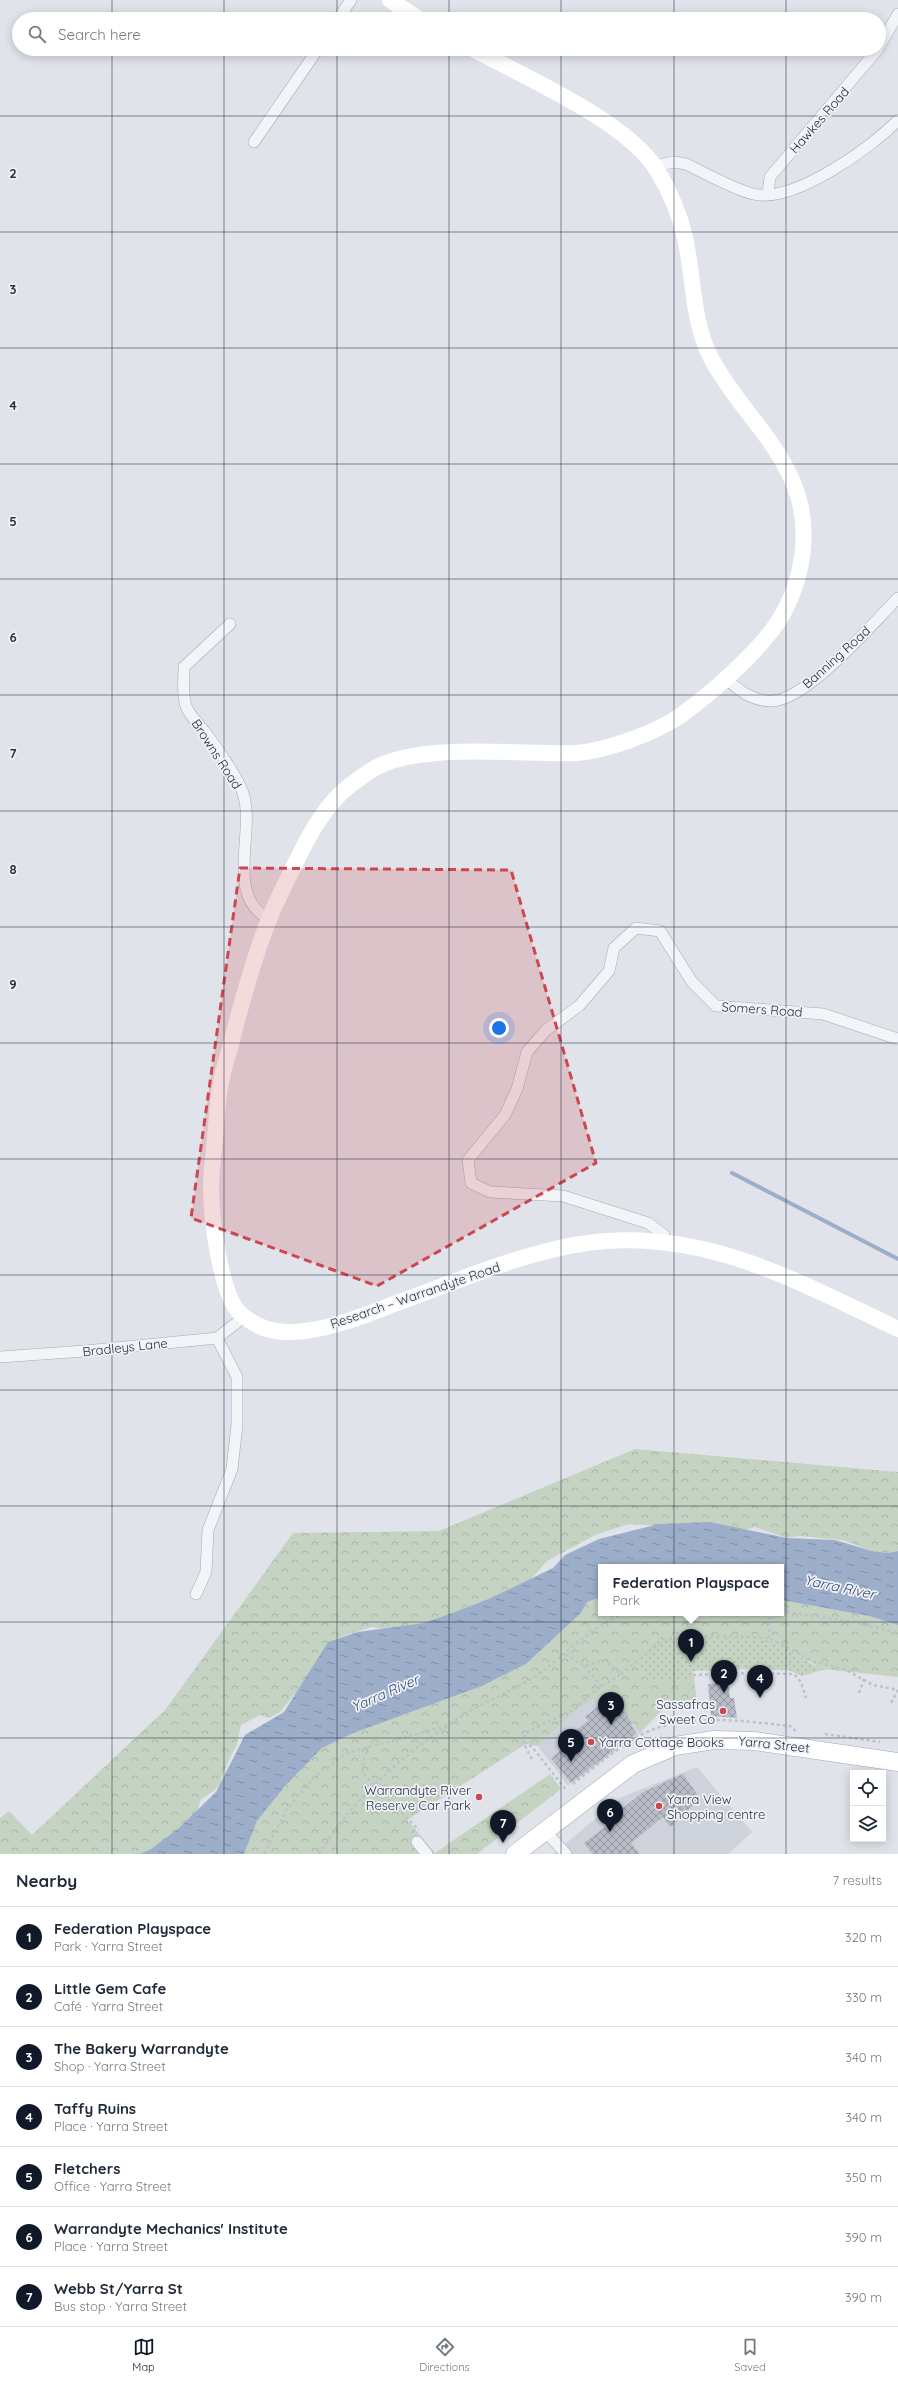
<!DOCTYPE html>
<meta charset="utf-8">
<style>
:root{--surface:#fff;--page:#f6f6f7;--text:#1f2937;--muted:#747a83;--line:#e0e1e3;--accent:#111827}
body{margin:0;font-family:Quicksand,sans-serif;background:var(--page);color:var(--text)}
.controls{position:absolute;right:12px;bottom:12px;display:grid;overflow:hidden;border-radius:0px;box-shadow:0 2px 10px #0003}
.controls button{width:36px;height:36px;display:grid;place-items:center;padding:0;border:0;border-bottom:1px solid var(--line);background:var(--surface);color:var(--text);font:20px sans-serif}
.you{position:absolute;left:499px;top:1028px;width:14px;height:14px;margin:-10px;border:3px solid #fff;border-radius:50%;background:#1a73e8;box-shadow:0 0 0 6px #1a73e833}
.badge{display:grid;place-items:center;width:26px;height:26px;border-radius:50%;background:var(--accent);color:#fff;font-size:13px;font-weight:700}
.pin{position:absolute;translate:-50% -33px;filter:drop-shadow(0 1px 2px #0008)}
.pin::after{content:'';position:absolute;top:21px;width:14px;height:12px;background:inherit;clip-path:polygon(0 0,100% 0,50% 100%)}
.popup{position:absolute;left:598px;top:1564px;width:186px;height:52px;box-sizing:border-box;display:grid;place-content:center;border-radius:0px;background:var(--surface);filter:drop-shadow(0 1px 3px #0005);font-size:13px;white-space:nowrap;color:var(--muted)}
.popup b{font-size:15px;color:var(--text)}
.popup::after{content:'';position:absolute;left:50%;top:100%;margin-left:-8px;border:8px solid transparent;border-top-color:var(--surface)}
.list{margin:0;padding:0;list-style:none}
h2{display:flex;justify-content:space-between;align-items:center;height:52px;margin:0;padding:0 16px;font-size:17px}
h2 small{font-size:13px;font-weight:400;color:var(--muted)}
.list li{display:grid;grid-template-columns:26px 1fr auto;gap:12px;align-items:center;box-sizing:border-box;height:60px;padding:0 16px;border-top:1px solid var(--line)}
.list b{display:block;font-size:15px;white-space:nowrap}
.list p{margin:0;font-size:13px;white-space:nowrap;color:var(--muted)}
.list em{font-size:13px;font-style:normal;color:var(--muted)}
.icon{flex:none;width:22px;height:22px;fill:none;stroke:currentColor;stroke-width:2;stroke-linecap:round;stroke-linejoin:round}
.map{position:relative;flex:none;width:898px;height:1854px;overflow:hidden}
.search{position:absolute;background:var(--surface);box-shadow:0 2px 10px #0003;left:12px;right:12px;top:12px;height:44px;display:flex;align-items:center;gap:10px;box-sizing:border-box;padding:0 14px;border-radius:22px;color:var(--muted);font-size:15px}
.sheet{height:472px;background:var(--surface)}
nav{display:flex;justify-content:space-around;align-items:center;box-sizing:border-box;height:56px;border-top:1px solid var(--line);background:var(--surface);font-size:11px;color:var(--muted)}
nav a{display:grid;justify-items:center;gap:2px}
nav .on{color:var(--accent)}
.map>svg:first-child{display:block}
.built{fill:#ced2db}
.grass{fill:url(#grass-dots)}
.forest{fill:url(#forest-crowns)}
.water{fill:url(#water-ripples)}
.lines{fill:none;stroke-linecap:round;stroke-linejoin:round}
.stream{stroke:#9caec9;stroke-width:4}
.building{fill:url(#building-cross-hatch)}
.minor-casing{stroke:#a5aab3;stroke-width:12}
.primary-casing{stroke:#a0a7b5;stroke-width:19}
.path{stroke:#bec1c8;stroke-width:2.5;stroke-dasharray:3 3;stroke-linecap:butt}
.minor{stroke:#f3f4f8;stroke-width:11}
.secondary{stroke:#fff;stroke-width:16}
.primary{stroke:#fff;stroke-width:18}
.marked{fill:#ce4650;fill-opacity:0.2;stroke:#ce4650;stroke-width:3;stroke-dasharray:8 5;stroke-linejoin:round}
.grid{fill:none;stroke:#293041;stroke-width:1;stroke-opacity:0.55}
.poi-dot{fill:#ce4650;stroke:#f0f2f7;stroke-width:1.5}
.labels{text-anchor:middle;stroke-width:3.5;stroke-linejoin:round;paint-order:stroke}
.street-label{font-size:13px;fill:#293041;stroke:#f0f2f7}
.poi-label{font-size:13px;fill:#293041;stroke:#f0f2f7;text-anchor:end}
.water-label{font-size:14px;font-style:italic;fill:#334b75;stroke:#f0f2f7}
.grid-label{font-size:13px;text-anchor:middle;font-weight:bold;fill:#293041;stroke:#f0f2f7;stroke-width:3.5;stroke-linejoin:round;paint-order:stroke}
</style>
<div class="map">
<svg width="898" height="1854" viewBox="0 0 898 1854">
<defs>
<pattern id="grass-dots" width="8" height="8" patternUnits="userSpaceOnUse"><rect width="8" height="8" fill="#c5d3c2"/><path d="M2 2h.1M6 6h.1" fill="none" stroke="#a9b5a8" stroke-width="1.8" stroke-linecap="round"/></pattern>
<pattern id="forest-crowns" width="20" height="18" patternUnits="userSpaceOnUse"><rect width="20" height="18" fill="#c5d3c2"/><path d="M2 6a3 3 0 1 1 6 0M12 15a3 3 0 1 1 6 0" fill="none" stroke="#a9b5a8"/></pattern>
<pattern id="water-ripples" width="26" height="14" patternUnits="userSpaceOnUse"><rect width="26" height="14" fill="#9caec9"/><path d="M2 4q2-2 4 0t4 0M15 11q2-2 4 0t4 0" fill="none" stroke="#7f8ea5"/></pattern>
<pattern id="building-cross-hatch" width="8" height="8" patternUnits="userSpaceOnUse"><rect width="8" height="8" fill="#b8bcc6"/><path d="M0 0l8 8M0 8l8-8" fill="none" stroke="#9699a2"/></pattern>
</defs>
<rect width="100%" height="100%" fill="#e0e3e9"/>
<path class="built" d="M609 1691 640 1733 568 1786 538 1746 578 1709Z
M697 1767 752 1832 728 1854H553L622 1797Z"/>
<path class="grass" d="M657 1637C696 1638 740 1632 777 1643 796 1649 809 1669 829 1668L802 1676 788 1670 743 1669 693 1671 694 1679C677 1685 662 1682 645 1677L637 1655Z"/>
<path class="forest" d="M635 1449 898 1472V1551L887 1553 872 1551 843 1540 799 1536 787 1538 755 1527 739 1531 629 1524 597 1534 547 1561 522 1589 402 1631 371 1627 335 1639 325 1647 301 1686 280 1712 269 1718 260 1715 241 1725 237 1744 227 1764 220 1784 215 1790 201 1799 196 1815 167 1854H0V1818L9 1811 32 1835 165 1710 293 1533 439 1531Z
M601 1597V1613H781V1600L869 1616 898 1625V1677L823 1669 778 1644 742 1638 657 1637 637 1655 645 1677C662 1682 677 1685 694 1679L698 1709H663L640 1733 608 1691 578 1709 538 1746 526 1744 407 1820 435 1853 550 1774 561 1789 477 1854H244L257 1821 285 1786 322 1748 351 1734 482 1686 526 1664 581 1613 587 1602Z"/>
<path class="water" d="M710 1522 787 1538 835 1540 872 1551 887 1553 898 1551V1625L869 1616 781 1600V1567H601V1597L587 1602 581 1613 526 1664 482 1686 351 1734 322 1748 285 1786 257 1821 244 1854H139L150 1850 179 1828 216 1792 245 1735 284 1712 328 1642 358 1632 424 1623 455 1612 491 1598 553 1568 565 1555 599 1539 659 1524Z"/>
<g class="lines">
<path class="stream" d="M732 1173 898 1259"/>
</g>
<path class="building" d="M728 1682 730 1698H734L737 1718 711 1716 708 1684Z
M615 1700 633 1724 631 1725 636 1733 571 1783 551 1758 579 1736 575 1731 588 1721 585 1717 601 1704 604 1708Z
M683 1774 701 1800 679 1816 680 1818 670 1827 663 1817 631 1843 640 1854H592L584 1843 621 1815 618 1812 643 1792Z"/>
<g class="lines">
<g class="minor-casing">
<path id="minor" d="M338 19 351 0
M879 47 898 14
M254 142 318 49
M655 166 674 162 686 164C705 173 733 189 753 194 793 204 871 148 898 120
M768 194 770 177 878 49
M230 624 184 667C184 680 182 694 186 706 189 715 199 724 204 731 214 743 238 778 243 793 256 832 224 896 269 919
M725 678C739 690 750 700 770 701 805 703 873 623 898 598
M664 1241V1235L648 1223 563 1196 490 1192 471 1183 468 1160 505 1115 517 1089 527 1052 546 1030 579 1006 609 971 614 948 636 928 660 931 692 982 716 1006 823 1014 898 1039
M0 1357 85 1351 217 1338 244 1317
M196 1594 206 1572 208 1530 232 1469 237 1425V1377L217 1338
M545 1831 566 1854
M417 1842 427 1854"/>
</g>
<g class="primary-casing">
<path id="primary" d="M515 1854 633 1764 675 1746 714 1740 754 1741 898 1762"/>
</g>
<path class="path" d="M781 1611 853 1622 898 1633
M769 1638 770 1613
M584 1666 602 1687
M621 1674 664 1640 697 1636H730L769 1638 815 1662 844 1669 873 1685 898 1690 891 1703
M693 1675 748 1673 794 1674 801 1682 806 1698
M859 1693 864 1679
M825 1734 880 1742
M524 1742 532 1747 566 1790
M369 1746 364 1759 362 1773 419 1830
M532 1759 523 1742 526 1732 575 1709 589 1695 621 1674 605 1660 584 1666 563 1653
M573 1784C594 1767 615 1750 637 1737 682 1711 741 1721 790 1726L797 1732
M264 1854 287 1809 315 1776 347 1753 445 1726
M319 1854C352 1799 410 1748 465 1714 488 1700 514 1690 537 1675 567 1654 590 1626 626 1613"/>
<use href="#minor" class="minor"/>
<path class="secondary" d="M390 0 419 19
M473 49C524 77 627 121 657 170 669 190 680 215 685 238 694 277 692 322 711 358 736 406 780 441 797 493 810 532 803 576 784 612 764 648 713 692 680 716 655 733 606 751 576 753 520 755 415 741 370 771 360 778 348 786 340 794 320 814 306 841 294 866 285 885 275 903 268 922 253 960 242 1001 232 1040 228 1056 222 1072 220 1088 217 1104 217 1121 215 1137 214 1153 211 1170 211 1186 211 1215 220 1298 242 1315 255 1326 271 1332 287 1332 320 1333 364 1316 394 1304 458 1281 539 1245 607 1241 715 1234 803 1284 898 1329"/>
<use href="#primary" class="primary"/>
</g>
<path class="marked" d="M240 868 511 870 596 1163 377 1286 191 1218Z"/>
<path class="grid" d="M112 0V19M224 0V19M337 0V19M449 0V19M561 0V19M674 0V19M786 0V19M112 49V1854M224 49V1854M337 49V1854M449 49V1854M561 49V1854M674 49V1854M786 49V1854M0 116H898M0 232H898M0 348H898M0 464H898M0 579H898M0 695H898M0 811H898M0 927H898M0 1043H898M0 1159H898M0 1275H898M0 1390H898M0 1506H898M0 1622H898M0 1738H898"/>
<g class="poi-dot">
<circle cx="723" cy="1711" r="4"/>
<circle cx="591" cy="1742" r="4"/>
<circle cx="479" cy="1797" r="4"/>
<circle cx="659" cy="1806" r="4"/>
</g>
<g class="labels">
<g class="street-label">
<text transform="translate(819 120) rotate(-49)" y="5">Hawkes Road</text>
<text transform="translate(836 657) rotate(-42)" y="5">Banning Road</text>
<text transform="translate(217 754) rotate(57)" y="5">Browns Road</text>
<text transform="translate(762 1009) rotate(4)" y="5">Somers Road</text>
<text transform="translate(415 1295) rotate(-19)" y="5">Research – Warrandyte Road</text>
<text transform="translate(125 1347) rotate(-6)" y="5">Bradleys Lane</text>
<text transform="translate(774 1744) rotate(6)" y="5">Yarra Street</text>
</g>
<g class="poi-label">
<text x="715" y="1709">Sassafras<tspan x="715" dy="15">Sweet Co</tspan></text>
<text x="599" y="1747" text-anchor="start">Yarra Cottage Books</text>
<text x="471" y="1795">Warrandyte River<tspan x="471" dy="15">Reserve Car Park</tspan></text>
<text x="667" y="1804" text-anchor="start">Yarra View<tspan x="667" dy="15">Shopping centre</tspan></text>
</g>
<g class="water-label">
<text transform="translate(840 1587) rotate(12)" y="5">Yarra River</text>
<text transform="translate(385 1693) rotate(-24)" y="5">Yarra River</text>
</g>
</g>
<g class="grid-label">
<text x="13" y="178">2</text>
<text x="13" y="294">3</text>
<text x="13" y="410">4</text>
<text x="13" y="526">5</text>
<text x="13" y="642">6</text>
<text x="13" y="758">7</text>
<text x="13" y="874">8</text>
<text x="13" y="989">9</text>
</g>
</svg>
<div class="controls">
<button><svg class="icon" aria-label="locate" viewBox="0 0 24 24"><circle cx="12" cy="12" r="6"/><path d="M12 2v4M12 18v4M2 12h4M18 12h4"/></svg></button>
<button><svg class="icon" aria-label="layers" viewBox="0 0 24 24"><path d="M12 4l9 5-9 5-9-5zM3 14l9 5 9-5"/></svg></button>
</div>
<div class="you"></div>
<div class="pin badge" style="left:691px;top:1662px">1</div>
<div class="popup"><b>Federation Playspace</b>Park</div>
<div class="pin badge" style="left:724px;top:1693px">2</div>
<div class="pin badge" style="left:611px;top:1725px">3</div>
<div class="pin badge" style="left:760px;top:1698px">4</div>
<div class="pin badge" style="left:571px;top:1762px">5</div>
<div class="pin badge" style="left:610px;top:1832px">6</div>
<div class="pin badge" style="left:503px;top:1843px">7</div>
<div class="search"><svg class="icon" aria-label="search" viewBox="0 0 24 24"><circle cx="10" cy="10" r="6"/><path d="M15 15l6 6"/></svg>Search here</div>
</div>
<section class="sheet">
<h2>Nearby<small>7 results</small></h2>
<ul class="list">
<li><span class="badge">1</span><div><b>Federation Playspace</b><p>Park · Yarra Street</p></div><em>320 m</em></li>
<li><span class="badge">2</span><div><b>Little Gem Cafe</b><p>Café · Yarra Street</p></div><em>330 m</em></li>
<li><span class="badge">3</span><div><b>The Bakery Warrandyte</b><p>Shop · Yarra Street</p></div><em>340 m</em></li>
<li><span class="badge">4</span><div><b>Taffy Ruins</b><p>Place · Yarra Street</p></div><em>340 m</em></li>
<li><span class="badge">5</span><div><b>Fletchers</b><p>Office · Yarra Street</p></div><em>350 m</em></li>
<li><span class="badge">6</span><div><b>Warrandyte Mechanics' Institute</b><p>Place · Yarra Street</p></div><em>390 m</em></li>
<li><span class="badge">7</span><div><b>Webb St/Yarra St</b><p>Bus stop · Yarra Street</p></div><em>390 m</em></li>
</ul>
</section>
<nav>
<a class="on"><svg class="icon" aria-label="map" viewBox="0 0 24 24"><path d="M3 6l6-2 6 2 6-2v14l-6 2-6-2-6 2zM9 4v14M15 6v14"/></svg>Map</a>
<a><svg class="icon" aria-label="directions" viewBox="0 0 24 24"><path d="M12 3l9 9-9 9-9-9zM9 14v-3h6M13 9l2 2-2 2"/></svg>Directions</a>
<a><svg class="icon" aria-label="saved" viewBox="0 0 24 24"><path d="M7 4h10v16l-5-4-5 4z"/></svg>Saved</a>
</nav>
